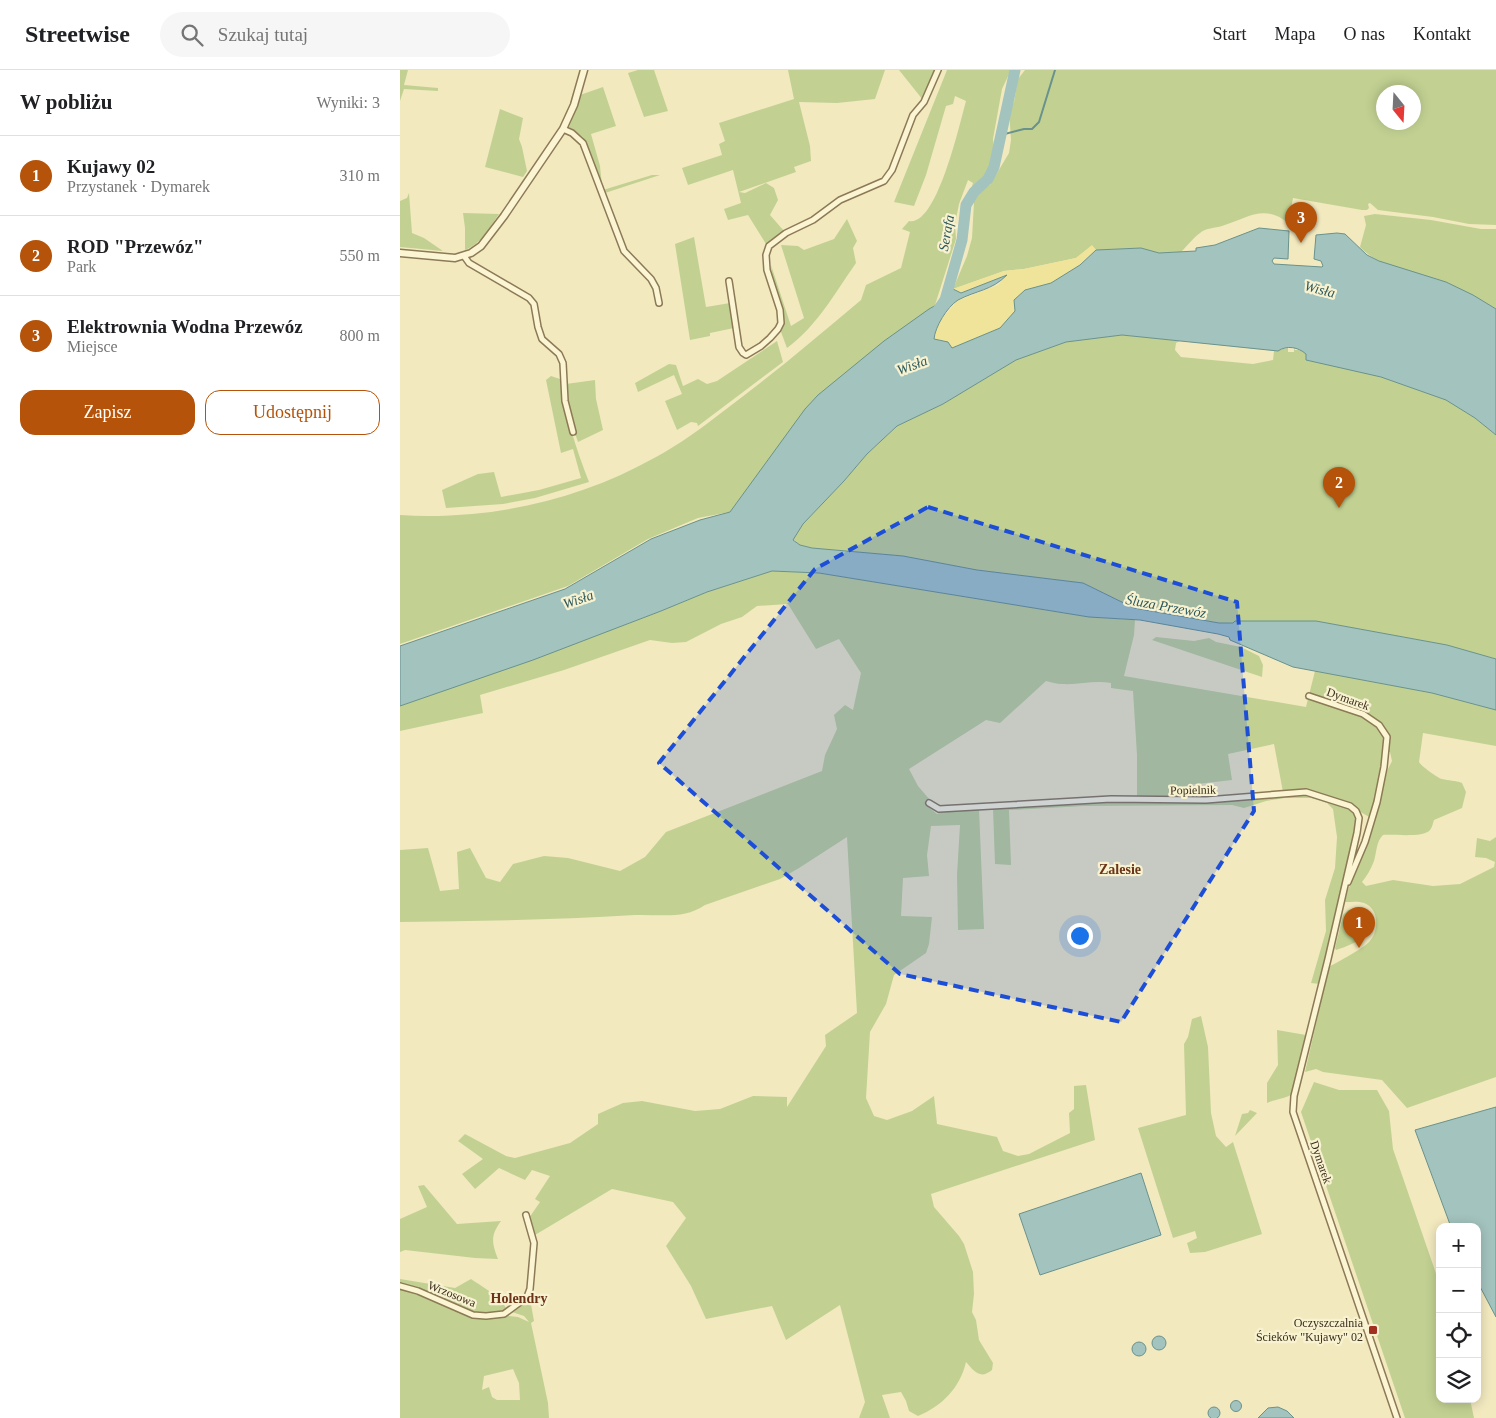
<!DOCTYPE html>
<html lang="pl">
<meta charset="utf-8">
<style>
:root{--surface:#fff;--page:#f6f6f6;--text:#202124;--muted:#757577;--line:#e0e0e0;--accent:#b45309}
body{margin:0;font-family:Georgia,serif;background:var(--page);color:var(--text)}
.controls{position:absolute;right:15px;bottom:15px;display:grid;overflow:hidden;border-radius:10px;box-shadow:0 2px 12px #0003}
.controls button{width:45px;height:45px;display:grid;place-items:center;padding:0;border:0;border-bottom:1px solid var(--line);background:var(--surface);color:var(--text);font:25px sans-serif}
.compass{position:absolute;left:976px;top:15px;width:45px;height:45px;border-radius:50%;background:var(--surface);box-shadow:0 2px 12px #0003;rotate:162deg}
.you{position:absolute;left:679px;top:865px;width:18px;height:18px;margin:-12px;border:4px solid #fff;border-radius:50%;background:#1a73e8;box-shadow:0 0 0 8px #1a73e833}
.badge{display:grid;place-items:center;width:32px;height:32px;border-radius:50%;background:var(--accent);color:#fff;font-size:16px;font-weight:700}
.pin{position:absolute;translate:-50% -41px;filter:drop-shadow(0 1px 2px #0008)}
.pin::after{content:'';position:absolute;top:26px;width:18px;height:15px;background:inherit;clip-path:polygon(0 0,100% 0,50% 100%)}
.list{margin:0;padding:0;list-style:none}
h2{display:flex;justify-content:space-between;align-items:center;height:65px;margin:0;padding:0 20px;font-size:21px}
h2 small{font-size:16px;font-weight:400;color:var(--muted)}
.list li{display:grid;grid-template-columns:32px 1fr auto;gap:15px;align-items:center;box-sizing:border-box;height:80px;padding:0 20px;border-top:1px solid var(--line)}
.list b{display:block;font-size:19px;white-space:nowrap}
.list p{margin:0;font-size:16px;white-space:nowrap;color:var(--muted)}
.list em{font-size:16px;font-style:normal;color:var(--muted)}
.actions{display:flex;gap:10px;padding:15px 20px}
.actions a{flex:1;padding:11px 0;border:1px solid var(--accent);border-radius:15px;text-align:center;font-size:18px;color:var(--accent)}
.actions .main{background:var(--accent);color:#fff}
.icon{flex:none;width:28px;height:28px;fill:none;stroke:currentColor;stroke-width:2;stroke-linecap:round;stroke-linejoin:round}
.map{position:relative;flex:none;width:1096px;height:1348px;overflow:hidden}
header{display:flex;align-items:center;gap:30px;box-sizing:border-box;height:70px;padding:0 25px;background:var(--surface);border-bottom:1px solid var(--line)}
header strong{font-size:24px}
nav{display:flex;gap:28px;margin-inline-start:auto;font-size:18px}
.search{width:350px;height:45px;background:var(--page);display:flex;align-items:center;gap:12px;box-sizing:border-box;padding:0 18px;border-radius:28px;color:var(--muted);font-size:19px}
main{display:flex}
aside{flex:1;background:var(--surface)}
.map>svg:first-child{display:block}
.green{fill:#c2d192;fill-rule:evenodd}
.sand{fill:#f0e49a}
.water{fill:#a3c3be;stroke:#69928d}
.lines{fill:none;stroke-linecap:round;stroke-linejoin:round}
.stream{stroke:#69928d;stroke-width:2}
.river{stroke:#a3c3be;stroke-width:11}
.minor-casing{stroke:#8c7a56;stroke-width:8}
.tertiary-casing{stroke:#8c7a56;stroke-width:9}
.minor{stroke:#fcf5d3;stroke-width:5}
.tertiary{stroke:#fcf5d3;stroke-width:6}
.marked{fill:#1d4ed8;fill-opacity:0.2;stroke:#1d4ed8;stroke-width:4;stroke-dasharray:10 6;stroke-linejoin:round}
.poi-dot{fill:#a13020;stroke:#f8f2d0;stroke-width:2}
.labels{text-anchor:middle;stroke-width:4.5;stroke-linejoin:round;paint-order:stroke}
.street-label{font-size:12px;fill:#3a2e1c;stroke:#f8f2d0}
.poi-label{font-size:12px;fill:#3a2e1c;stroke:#f8f2d0;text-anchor:end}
.water-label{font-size:14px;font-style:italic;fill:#2a585c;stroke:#f8f2d0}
.neighbourhood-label{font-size:14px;font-weight:bold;fill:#6b3317;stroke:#f8f2d0}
</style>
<header>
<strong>Streetwise</strong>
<div class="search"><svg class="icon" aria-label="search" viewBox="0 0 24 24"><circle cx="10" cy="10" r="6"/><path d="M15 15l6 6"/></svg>Szukaj tutaj</div>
<nav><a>Start</a><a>Mapa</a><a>O nas</a><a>Kontakt</a></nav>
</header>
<main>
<aside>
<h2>W pobliżu<small>Wyniki: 3</small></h2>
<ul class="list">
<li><span class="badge">1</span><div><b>Kujawy 02</b><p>Przystanek · Dymarek</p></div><em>310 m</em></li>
<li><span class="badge">2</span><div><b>ROD &quot;Przewóz&quot;</b><p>Park</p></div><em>550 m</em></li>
<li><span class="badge">3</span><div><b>Elektrownia Wodna Przewóz</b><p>Miejsce</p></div><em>800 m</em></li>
</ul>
<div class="actions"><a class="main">Zapisz</a><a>Udostępnij</a></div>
</aside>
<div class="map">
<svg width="1096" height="1348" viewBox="0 0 1096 1348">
<rect width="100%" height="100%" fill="#f2e9bf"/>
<path class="green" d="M0 0H8L4 15 38 18V21L4 19 0 31Z
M238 0H254L268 41 244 47 228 3Z
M388 0H485L475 29 437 33 399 32 410 76 411 91 394 97 396 102 339 122 345 123 366 113 374 118 378 130 370 145 384 161 366 174 348 145 328 150 324 139 341 133 333 100 288 115 282 98 322 85 319 74 325 71 319 53 394 29Z
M499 0H535L523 30Z
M547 0H611L602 19 593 69 595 87 591 97 578 114 581 117 590 115 609 83 611 70 609 40 614 32 618 9 625 0H1096V155L1069 154 1033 147 978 140 970 133 968 134 969 138 967 140H962L893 128 888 153C864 133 846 149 822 156 815 158 806 158 800 163 793 168 787 176 781 182L759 183 741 178 696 180 692 176 676 188 624 199 604 201 553 219 567 186 572 168 574 132 573 126 570 122 573 113 568 110 559 134 555 154 556 169 535 235 522 245 330 442 298 448 248 469 168 516 0 574V445C24 447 48 446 72 444 137 438 199 419 256 387 280 374 303 357 325 340 372 305 416 268 461 230L466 215 501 198 510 162 502 159 509 151C537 157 560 52 566 31L555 26 553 34 546 36 526 105 514 136 494 132ZM984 22H1014V52H984Z
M203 17 216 56 191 64 200 96 202 116 183 67 169 57 175 42 180 25Z
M100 39 123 48 119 69 122 77 127 101 123 107 85 97Z
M252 105H260L205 123 203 120Z
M9 123 12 163 24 168 43 181 0 177V131L7 128Z
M63 143 99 144C90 157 81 174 65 180V158Z
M975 144 1031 150 1081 159H1096V239C1079 229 1063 219 1044 212 1018 202 979 198 960 177L966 155 964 146Z
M447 149 457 171 453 178 456 193C435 223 417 256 387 278L381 262 383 249 372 208 371 195 391 256 404 248 381 175 398 176 404 180 434 169Z
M294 167 306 237 330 233 334 258 310 263V266L290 270 275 174Z
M722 265 780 271 776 273 775 280 781 287 853 294 873 290 874 281 888 278V282H894V278L895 280H900V279L906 284 981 307 1046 330 1075 348 1096 365V589L1047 575 916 551 820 553 734 538 683 513 577 500 503 486 412 478 400 475 393 469 403 454 444 411 467 384 497 356 543 334 616 290 666 272Z
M377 271 383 292 298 356 297 353 291 352 277 360 265 331 282 324 274 305 238 322 235 313 269 294 276 295 283 316 298 309 307 314 317 311Z
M151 306 160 309C166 347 175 376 189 412L135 428 103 434 46 438 42 420 78 404 94 402 101 427 139 420 181 408 173 379 161 383 146 310Z
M195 310 196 329 203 360 178 372 171 352 166 314Z
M372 501 419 503 689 547 735 550 734 565 724 606 906 637 915 601 1032 623 1096 640V676L1023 663 1019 692C1021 696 1038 708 1042 709 1049 711 1055 710 1062 713L1066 722 1062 738 1034 750C1033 753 1032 758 1030 760 1024 768 994 764 983 765 976 772 977 781 974 791 971 799 967 806 962 812L966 816 993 810 1033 816 1060 814 1094 797 1095 792 1086 788 1075 787 1077 768 1090 771 1096 767V1007L1007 1038 982 1010 923 1002 916 999 905 1002 929 897C939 891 961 880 969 872 979 862 980 839 964 833 958 831 952 832 945 832L948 820 976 748 987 701 992 691 990 682H984L971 748 936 728 932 731C950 741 958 736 955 760L920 914 911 913 926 861 925 830 935 798 937 767 933 739 927 733 911 728H885L866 731 844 738 832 735 684 736 609 740 611 795 595 794 593 738 608 735 724 731 798 732 883 722 874 674 828 684 832 710 788 715 790 729 737 727V685L733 621 711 618V613C694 610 680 615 662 614 657 614 651 612 646 611L600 653 586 650 509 699 518 716 530 730 526 735 537 744 544 741 579 739 584 859 558 860 557 805 560 755 531 756 527 785 529 806 503 808 501 846 532 847 529 874 526 883 494 905 486 934 470 962 466 1028 474 1046 487 1050 512 1041 534 1026 537 1054 597 1067 603 1081 618 1086 629 1084 670 1063 669 1043 674 1039V1016L686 1015 695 1070 531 1124 534 1137 559 1166 564 1174 573 1202 574 1224 572 1242 576 1250 579 1270 593 1293 592 1300C580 1310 574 1301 566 1292 560 1318 542 1336 518 1346L509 1341 506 1331 501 1322 482 1325 490 1348H459L465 1332 440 1235 386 1270 372 1236 306 1249 291 1216 266 1176 286 1148 273 1132 212 1119 135 1165 129 1148 140 1132 135 1129 150 1106 132 1100 125 1110 99 1098 75 1119 62 1104 83 1089 58 1071 65 1064 106 1086 115 1088 170 1073 198 1054V1044L223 1033 242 1031 295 1041 320 1039 353 1026 387 1027V1037L426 976 425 965 457 943 447 767 399 798 380 809 305 835C283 850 260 844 235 845 157 850 78 851 0 852V780L28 778 40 821 59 819 57 782 70 778 86 808 100 812 113 794 144 786 168 788 220 801 245 787 266 762 422 701 425 685 437 659 434 645 445 635 453 640 461 603 439 569 416 579 388 534 357 536 342 547 321 554 286 572 272 573 250 570 164 600 80 625 83 643 0 661V636L261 541 307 522Z
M756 567 794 571 809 568 816 572 841 577 859 586 863 595 862 607 752 570Z
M956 839C969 838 975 856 965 865 959 872 945 877 936 880L935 878 943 845 948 840Z
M801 946 808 977 811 1043 816 1066 826 1077 833 1072 862 1164 805 1182 790 1183 787 1173 797 1168 795 1161 773 1168 738 1058 786 1045 784 974 788 967 792 949Z
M877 960 906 965 893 1023C887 1029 875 1029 867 1033V1013L878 995Z
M914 1012 939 1020H977L989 1041 993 1079 1040 1215V1329H1070L1074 1348H1005L901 1042Z
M850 1040 857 1043 835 1066 842 1044 848 1043Z
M24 1115 57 1154 101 1151C90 1166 92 1173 98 1189L75 1188 5 1180 0 1182V1149L27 1137 18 1116Z
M0 1209 55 1218 71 1209C84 1218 106 1229 109 1246L118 1247 129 1252 124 1246 112 1242 130 1229 134 1251 131 1253 148 1333 149 1348H0V1218L18 1223 47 1234 48 1230 0 1214ZM113 1299 119 1313 120 1330H97L92 1327 89 1317 82 1320 84 1306Z"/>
<path class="sand" d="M692 175 696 180 680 195 651 213 624 220 615 241 600 258 552 278 534 269 535 262 539 252 557 231 598 215 606 206 561 223 553 219 604 201 624 199 676 188Z"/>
<path class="water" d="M859 158 889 161 888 189 874 188 872 191 874 194 922 197 923 196 921 191 914 189 916 165 937 163 945 164 967 185 979 191 1046 212 1073 225 1096 239V365L1075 348 1046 330 981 307 906 290V284C898 277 887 275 878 281L722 265 666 272 616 290 543 334 497 356 467 384 444 411 403 454 393 470 400 475 412 478 503 486 577 500 683 513 734 538 819 553H833L835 551H916L1047 575 1096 589V640L1032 623 893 597 830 570 829 567 818 564 740 550 689 547 419 503 372 501 307 522 261 541 133 590 0 636V576L165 519 251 469 300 450 330 442 405 339 418 325 484 271 529 239 545 230 553 219 561 223 607 205C591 221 577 220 558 230 547 237 535 257 534 269L548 272 552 278 600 258 615 241 614 230 625 220 651 213 680 195 696 180 741 178 759 183 796 181V178L815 175Z
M1096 1037V1247L1077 1211V1157H1051L1015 1060Z
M741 1103 761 1165 640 1205 619 1144Z
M752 1273a7 7 0 1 1 14 0a7 7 0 1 1-14 0Z
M732 1279a7 7 0 1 1 14 0a7 7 0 1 1-14 0Z
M830.5 1336a5.5 5.5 0 1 1 11 0a5.5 5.5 0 1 1-11 0Z
M878 1337 887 1341 894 1348H858L868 1338Z
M808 1343a6 6 0 1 1 12 0a6 6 0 1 1-12 0Z"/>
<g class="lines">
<path class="stream" d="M601 65 624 59H632L639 52 655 0"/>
<path class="river" d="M536 243 545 230 562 170 566 135 574 122 588 109 594 97 615 0"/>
<g class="minor-casing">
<path id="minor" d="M163 59 172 63 183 73 224 181 251 209 256 218 259 233
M64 186 69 193 129 228 134 234 138 257 142 269 159 284 163 293 165 331 173 362
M329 211 339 277 343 283 346 285 361 276 370 268 378 259 381 253 380 240 367 200 366 185 369 176 386 163 413 150 440 130 484 111 492 100 513 45 524 32 538 0
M909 626 963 644 979 655 987 667 984 697 977 732 965 772 948 812
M529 733 539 739 711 729 806 730 906 722 950 736 956 741 959 748 957 763 928 889 894 1026 893 1042 997 1348
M0 1216 18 1221 73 1245 86 1246 104 1244 127 1227 130 1219 134 1173 126 1145"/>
</g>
<g class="tertiary-casing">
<path id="tertiary" d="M0 183 55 188 71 183 81 176 104 146 163 59 174 35 184 0"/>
</g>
<use href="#minor" class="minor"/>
<use href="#tertiary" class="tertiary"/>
</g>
<path class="marked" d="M528 437 837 532 854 741 721 952 500 904 259 693 415 499Z"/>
<rect class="poi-dot" x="968" y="1255" width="10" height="10" rx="2.5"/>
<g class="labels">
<g class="street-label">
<text transform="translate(948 629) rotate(20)" y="4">Dymarek</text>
<text transform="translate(793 720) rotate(-1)" y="4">Popielnik</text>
<text transform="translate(921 1092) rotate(71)" y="4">Dymarek</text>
<text transform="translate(52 1224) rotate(22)" y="4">Wrzosowa</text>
</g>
<g class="poi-label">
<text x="963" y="1257">Oczyszczalnia<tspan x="963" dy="14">Ścieków "Kujawy" 02</tspan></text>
</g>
<g class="water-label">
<text transform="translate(546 163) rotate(-80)" y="5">Serafa</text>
<text transform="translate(920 219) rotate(14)" y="5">Wisła</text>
<text transform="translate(512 295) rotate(-20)" y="5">Wisła</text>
<text transform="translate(178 529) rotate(-19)" y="5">Wisła</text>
<text transform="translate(766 536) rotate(10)" y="5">Śluza Przewóz</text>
</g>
<g class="neighbourhood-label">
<text x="720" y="804">Zalesie</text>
<text x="119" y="1233">Holendry</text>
</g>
</g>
</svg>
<div class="controls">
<button>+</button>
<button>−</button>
<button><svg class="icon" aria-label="locate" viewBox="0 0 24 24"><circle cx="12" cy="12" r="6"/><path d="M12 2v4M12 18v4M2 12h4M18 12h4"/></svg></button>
<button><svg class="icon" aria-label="layers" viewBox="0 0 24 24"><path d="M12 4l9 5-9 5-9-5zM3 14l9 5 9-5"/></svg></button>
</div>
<svg class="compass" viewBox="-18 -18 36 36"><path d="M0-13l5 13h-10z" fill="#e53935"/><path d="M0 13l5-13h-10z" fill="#757577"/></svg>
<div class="you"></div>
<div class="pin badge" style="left:959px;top:878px">1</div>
<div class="pin badge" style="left:939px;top:438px">2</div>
<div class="pin badge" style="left:901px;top:173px">3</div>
</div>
</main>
